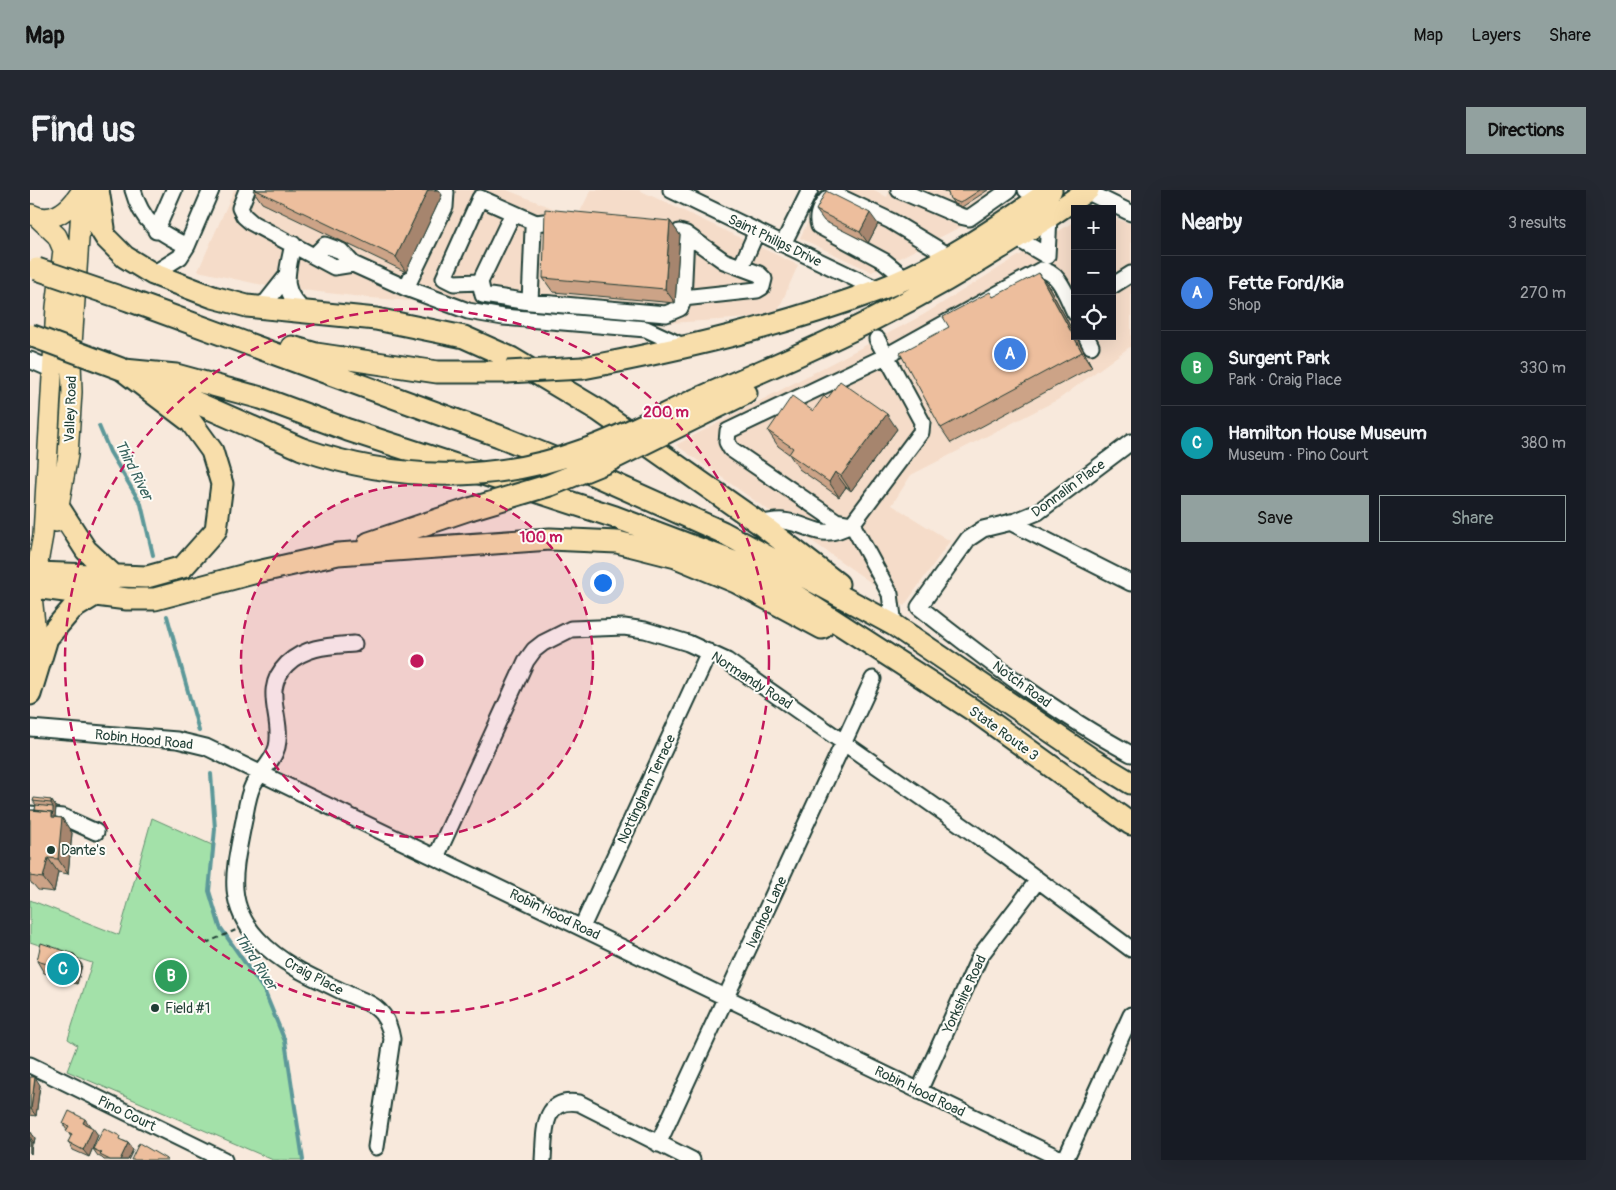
<!DOCTYPE html>
<meta charset="utf-8">
<style>
:root{--surface:#171b24;--page:#242831;--text:#f1f3f6;--muted:#9ea1a6;--line:#363941;--accent:#92a19f}
body{margin:0;font-family:Pangolin,sans-serif;background:var(--page);color:var(--text)}
.controls{position:absolute;right:15px;top:15px;display:grid;overflow:hidden;border-radius:0px;box-shadow:0 5px 20px #0002}
.controls button{width:45px;height:45px;display:grid;place-items:center;padding:0;border:0;border-bottom:1px solid var(--line);background:var(--surface);color:var(--text);font:25px sans-serif}
.you{position:absolute;left:572px;top:392px;width:18px;height:18px;margin:-12px;border:4px solid #fff;border-radius:50%;background:#1a73e8;box-shadow:0 0 0 8px #1a73e833}
.badge{display:grid;place-items:center;width:32px;height:32px;border-radius:50%;background:var(--accent);color:#fff;font-size:16px;font-weight:700}
.pin{position:absolute;translate:-50% -50%;border:2px solid #fff;box-shadow:0 1px 5px #0006}
.list{margin:0;padding:0;list-style:none}
h2{display:flex;justify-content:space-between;align-items:center;height:65px;margin:0;padding:0 20px;font-size:21px}
h2 small{font-size:16px;font-weight:400;color:var(--muted)}
.list li{display:grid;grid-template-columns:32px 1fr auto;gap:15px;align-items:center;box-sizing:border-box;height:75px;padding:0 20px;border-top:1px solid var(--line)}
.list b{display:block;font-size:19px;white-space:nowrap}
.list p{margin:0;font-size:16px;white-space:nowrap;color:var(--muted)}
.list em{font-size:16px;font-style:normal;color:var(--muted)}
.actions{display:flex;gap:10px;padding:15px 20px}
.actions a{flex:1;padding:11px 0;border:1px solid var(--accent);border-radius:0px;text-align:center;font-size:18px;color:var(--accent)}
.actions .main{background:var(--accent);color:#111}
.icon{flex:none;width:28px;height:28px;fill:none;stroke:currentColor;stroke-width:2;stroke-linecap:round;stroke-linejoin:round}
.map{position:relative;flex:none;width:1101px;height:970px;overflow:hidden;border-radius:0px}
header{display:flex;align-items:center;gap:30px;box-sizing:border-box;height:70px;padding:0 25px;background:var(--accent);color:#111}
header strong{font-size:24px}
nav{display:flex;gap:28px;margin-inline-start:auto;font-size:18px}
.intro{display:flex;align-items:center;justify-content:space-between;box-sizing:border-box;height:120px;padding:0 30px}
h1{margin:0;font-size:35px}
.button{padding:12px 22px;border-radius:0px;background:var(--accent);color:#111;font-size:18px;font-weight:700}
main{display:flex;gap:30px;padding:0 30px}
aside{flex:1;background:var(--surface);border-radius:0px;box-shadow:0 5px 20px #0002}
.map>svg:first-child{display:block}
.built{fill:#f5dcc9}
.green{fill:#a3e1a9;stroke:#618f6e}
.lines{fill:none;stroke-linecap:round;stroke-linejoin:round}
.stream{stroke:#5c9899;stroke-width:4}
.minor-casing{stroke:#1f3d34;stroke-width:19}
.major-casing{stroke:#1f3d34;stroke-width:22}
.highway-casing{stroke:#1f3d34;stroke-width:25}
.path{stroke:#1f3d34;stroke-width:2;stroke-dasharray:5 4;stroke-linecap:butt}
.minor{stroke:#fdfcf7;stroke-width:15}
.major{stroke:#f8deab;stroke-width:19}
.highway{stroke:#f8deab;stroke-width:21}
.highway-bridge-casing{stroke:#1f3d34;stroke-width:25;stroke-linecap:butt}
.highway-bridge{stroke:#f8deab;stroke-width:21}
.wall{fill:#cca387;stroke:#1f3d34}
.shaded-wall{fill:#a6856e;stroke:#1f3d34}
.building{fill:#edbe9d;stroke:#1f3d34}
.ring{fill:none;stroke:#c2185b;stroke-width:2.5;stroke-dasharray:9 6}
.poi-dot{fill:#1f3d34;stroke:#fdfcf7;stroke-width:2}
.labels{text-anchor:middle;stroke-width:4;stroke-linejoin:round;paint-order:stroke}
.street-label{font-size:14px;fill:#1f3d34;stroke:#fdfcf7}
.poi-label{font-size:14px;fill:#1f3d34;stroke:#fdfcf7;text-anchor:start}
.water-label{font-size:15px;font-style:italic;fill:#38635e;stroke:#fdfcf7}
.centre{fill:#c2185b;stroke:#fdfcf7;stroke-width:2.5}
.ring-label{font-size:15px;text-anchor:middle;font-weight:bold;fill:#c2185b;stroke:#fdfcf7;stroke-width:4;stroke-linejoin:round;paint-order:stroke}
</style>
<header>
<strong>Map</strong>
<nav><a>Map</a><a>Layers</a><a>Share</a></nav>
</header>
<div class="intro"><h1>Find us</h1><a class="button">Directions</a></div>
<main>
<div class="map">
<svg width="1101" height="970" viewBox="0 0 1101 970">
<rect width="100%" height="100%" fill="#f8e9dc"/>
<filter id="ink" filterUnits="userSpaceOnUse"><feTurbulence type="fractalNoise" baseFrequency=".02" numOctaves="2"/><feDisplacementMap in="SourceGraphic" scale="10" xChannelSelector="R" yChannelSelector="G"/><feConvolveMatrix kernelMatrix="1 2 1 2 8 2 1 2 1" color-interpolation-filters="sRGB"/></filter>
<g filter="url(#ink)">
<path class="built" d="M204 0H477L547 28 561 0H609L768 75 748 121 721 128 622 134 451 116 341 108 237 96 168 81Z
M794 0H844L857 7 860 0H988L946 29 842 82 770 48Z
M1082 27 1101 34V156L1029 209 881 285 862 315 920 351 874 416 646 255 893 125 1045 31V146H1082Z"/>
<path class="green" d="M122 628 182 655 179 701 190 737 234 800 255 851 273 970H243L37 881 47 855 38 849 62 773 0 752V710L89 745Z"/>
<g class="lines">
<path class="stream" d="M69 236 80 262 111 314 123 365
M137 426 169 541
M181 584 185 639 179 701 190 737 234 800 255 851 273 970"/>
<g class="minor-casing">
<path id="minor" d="M103 0C112 33 128 42 157 56L181 0
M217 0 210 18 214 26 222 33 304 77 323 74
M641 0 849 100
M869 0 930 26 939 28 979 0
M996 0 1008 9
M1056 1 1101 23
M506 33 450 8 414 88 424 93 450 92 453 105 500 112 636 124 650 118 653 111 656 44
M126 41 144 0
M649 42 656 44 694 71 729 84 734 89 732 97 727 100 653 108
M986 48 1017 66 1019 27
M263 54C257 84 249 101 276 122
M753 54 780 0
M285 65 295 55 311 61 323 74 376 98 415 17 416 2 414 0
M711 77 727 41
M123 84 150 67 157 56
M875 88 854 71 789 36C785 25 793 9 804 5L810 7 861 31 919 66
M450 92 483 23
M1082 96 1101 84
M376 98 438 121 473 127 616 139 655 157
M500 112 503 39 506 33 514 32
M228 117 237 111 256 87
M1056 146 1061 156
M847 149 892 232 891 242 822 334 806 331 701 259 697 252 698 241 856 166 1011 80C1030 81 1037 108 1045 123
M0 170 23 180
M1101 252 1008 322 986 331 953 339 938 349 889 417C956 470 1025 523 1101 564
M980 332 1101 393
M729 333C736 333 746 330 753 331 783 334 789 353 822 334L860 404 864 435
M324 454C300 456 276 456 257 474 230 501 254 527 247 557 243 572 230 582 223 595 217 607 216 622 213 635 205 678 194 713 228 749 252 775 286 789 318 804 326 808 337 811 345 817 356 825 360 837 362 849L346 957
M0 538 147 550 176 557 1033 970
M0 624 33 627 66 642
M406 667 496 471 504 460 513 453 541 439 594 437 615 440 658 453 697 471 973 664 1101 759
M552 737 679 462
M0 875 194 970
M889 901 950 766 1008 690
M628 954 843 489
M513 970C515 943 511 907 549 913L662 970
M1035 970 1101 825"/>
</g>
<g class="major-casing">
<path id="major" d="M1 24C24 36 41 18 52 0
M26 332 38 265 42 202 41 170 52 4
M0 485 5 434 2 406 13 345 26 117 33 60 27 46 8 28"/>
</g>
<g class="highway-casing">
<path id="highway" d="M68 0 74 38
M52 10 76 48 95 67 123 84 183 107 217 116 346 129 434 147 481 168 568 220 729 333 808 394
M101 111 469 246 551 279 692 342 864 435 1063 570 1101 593
M262 157 286 164 407 182H477
M553 178C653 159 752 136 848 100 909 78 968 37 1021 0
M94 180 146 185 231 208 318 240 585 327 709 374 757 400 949 524 1101 634
M131 197 272 259
M665 210C725 184 786 159 844 129 917 92 991 47 1058 0
M671 225 716 203
M29 318 56 360 85 387
M339 353 440 319
M7 383 117 387 153 377 186 340 192 294 182 261 161 232 94 181
M4 397 97 409H125L223 383 308 364 520 349 587 352 646 367 706 392 792 438
M0 504 17 448 42 419 65 405"/>
</g>
<path class="path" d="M176 753 206 740"/>
<use href="#minor" class="minor"/>
<use href="#major" class="major"/>
<use href="#highway" class="highway"/>
<g class="highway-bridge-casing">
<path id="highway-bridge" d="M7 79 101 111
M0 145 94 180
M477 182 553 178
M272 259C365 291 462 294 554 260 592 247 628 227 665 210
M440 319 520 295 574 273 671 225"/>
</g>
<use href="#highway-bridge" class="highway-bridge"/>
</g>
<path class="wall" d="M223 0H408L412 5 376 82 232 13Z
M912 0H958L932 17 923 13 918 3Z
M786 20 848 34 838 53 794 31Z
M640 31 650 45 645 113 523 102 513 88Z
M1019 97 1045 145V146L1062 177 921 253 911 238 919 137 963 107Z
M797 209 867 239 821 301 816 297 809 307 769 279 759 264 748 256 738 241 783 221Z
M21 610 26 617 25 627 32 628 42 643 38 684 28 682 24 702 8 700 3 694H2L0 691V620H5L6 615 3 611Z
M44 764 52 775 47 794 34 791 31 787 14 783 7 771Z
M0 887 10 895 6 926 0 925Z
M33 934 60 937 68 945 59 967 43 960 38 952 41 947Z
M0 941 5 948 4 953H2L1 964 0 963Z
M94 951 98 953 103 960 98 970H74L72 968 68 966 63 959Z"/>
<path class="shaded-wall" d="M398 0H408L412 5 376 82 366 67Z
M840 23 848 34 838 53 830 42Z
M640 31 650 45 645 113 635 99Z
M1009 83 1019 97 1045 145V146H1046L1062 177 1052 162Z
M857 224 867 239 821 301 811 286Z
M805 282 816 297 809 307 799 292Z
M21 610 26 617 25 627 32 628 42 643 38 684 28 669 22 627 23 617 21 613Z
M18 668 28 682 24 702 13 688Z
M44 764 52 775 47 794 39 783Z
M5 887 10 895 6 926 1 919Z
M55 929 61 937 53 933Z
M63 938 68 945 59 967 53 960Z
M0 941 5 948 4 953 0 947Z
M0 949 2 953 1 964 0 962Z
M98 953 103 960 98 970H90Z"/>
<path class="building" d="M226 0H398L366 67Z
M917 0H916H950L930 13 920 9Z
M796 1 840 23 830 42 786 20Z
M515 19 640 31 635 99 513 88Z
M1009 83 1052 162 911 238 870 163 919 137 913 127 960 102 963 107Z
M810 191 857 224 811 286 805 282 799 292 759 264 763 258 738 241 762 206 783 221 794 206 797 209Z
M4 608 21 610V613L3 611Z
M6 615 23 617V623L22 622 5 620Z
M0 620 22 622V627L32 628 28 669 18 668 13 688 0 686Z
M11 753 44 764 39 783 26 780 27 777 7 771Z
M0 887H5L1 919H0Z
M39 921 55 929 53 933 63 938 53 960 38 952 42 944 36 941 39 936 33 934Z
M74 938 90 946 89 949 98 953 90 970H80L70 965 72 963 63 959Z
M109 953 138 970H101Z"/>
</g>
<circle cx="387" cy="471" r="176" fill="#c2185b" fill-opacity=".12"/>
<g class="ring">
<circle cx="387" cy="471" r="176"/>
<circle cx="387" cy="471" r="352"/>
</g>
<g class="poi-dot">
<circle cx="21" cy="660" r="5"/>
<circle cx="125" cy="818" r="5"/>
</g>
<g class="labels">
<g class="street-label">
<text transform="translate(745 50) rotate(26)" y="5">Saint Philips Drive</text>
<text transform="translate(40 219) rotate(-88)" y="5">Valley Road</text>
<text transform="translate(1038 298) rotate(-36)" y="5">Donnalin Place</text>
<text transform="translate(722 490) rotate(33)" y="5">Normandy Road</text>
<text transform="translate(992 494) rotate(36)" y="5">Notch Road</text>
<text transform="translate(974 543) rotate(36)" y="5">State Route 3</text>
<text transform="translate(114 549) rotate(6)" y="5">Robin Hood Road</text>
<text transform="translate(616 599) rotate(-65)" y="5">Nottingham Terrace</text>
<text transform="translate(736 722) rotate(-65)" y="5">Ivanhoe Lane</text>
<text transform="translate(525 724) rotate(26)" y="5">Robin Hood Road</text>
<text transform="translate(284 786) rotate(28)" y="5">Craig Place</text>
<text transform="translate(934 804) rotate(-65)" y="5">Yorkshire Road</text>
<text transform="translate(890 901) rotate(26)" y="5">Robin Hood Road</text>
<text transform="translate(97 923) rotate(26)" y="5">Pino Court</text>
</g>
<g class="poi-label">
<text x="31" y="665">Dante's</text>
<text x="135" y="823">Field #1</text>
</g>
<g class="water-label">
<text transform="translate(104 280) rotate(63)" y="5">Third River</text>
<text transform="translate(226 771) rotate(57)" y="5">Third River</text>
</g>
</g>
<circle cx="387" cy="471" r="8" class="centre"/>
<g class="ring-label">
<text x="636" y="227">200 m</text>
<text x="511" y="352">100 m</text>
</g>
</svg>
<div class="controls">
<button>+</button>
<button>−</button>
<button><svg class="icon" aria-label="locate" viewBox="0 0 24 24"><circle cx="12" cy="12" r="6"/><path d="M12 2v4M12 18v4M2 12h4M18 12h4"/></svg></button>
</div>
<div class="you"></div>
<div class="pin badge" style="left:980px;top:164px;background:#3f7fe0">A</div>
<div class="pin badge" style="left:141px;top:786px;background:#2e9e5b">B</div>
<div class="pin badge" style="left:33px;top:779px;background:#0f9aa8">C</div>
</div>
<aside>
<h2>Nearby<small>3 results</small></h2>
<ul class="list">
<li><span class="badge" style="background:#3f7fe0">A</span><div><b>Fette Ford/Kia</b><p>Shop</p></div><em>270 m</em></li>
<li><span class="badge" style="background:#2e9e5b">B</span><div><b>Surgent Park</b><p>Park · Craig Place</p></div><em>330 m</em></li>
<li><span class="badge" style="background:#0f9aa8">C</span><div><b>Hamilton House Museum</b><p>Museum · Pino Court</p></div><em>380 m</em></li>
</ul>
<div class="actions"><a class="main">Save</a><a>Share</a></div>
</aside>
</main>
